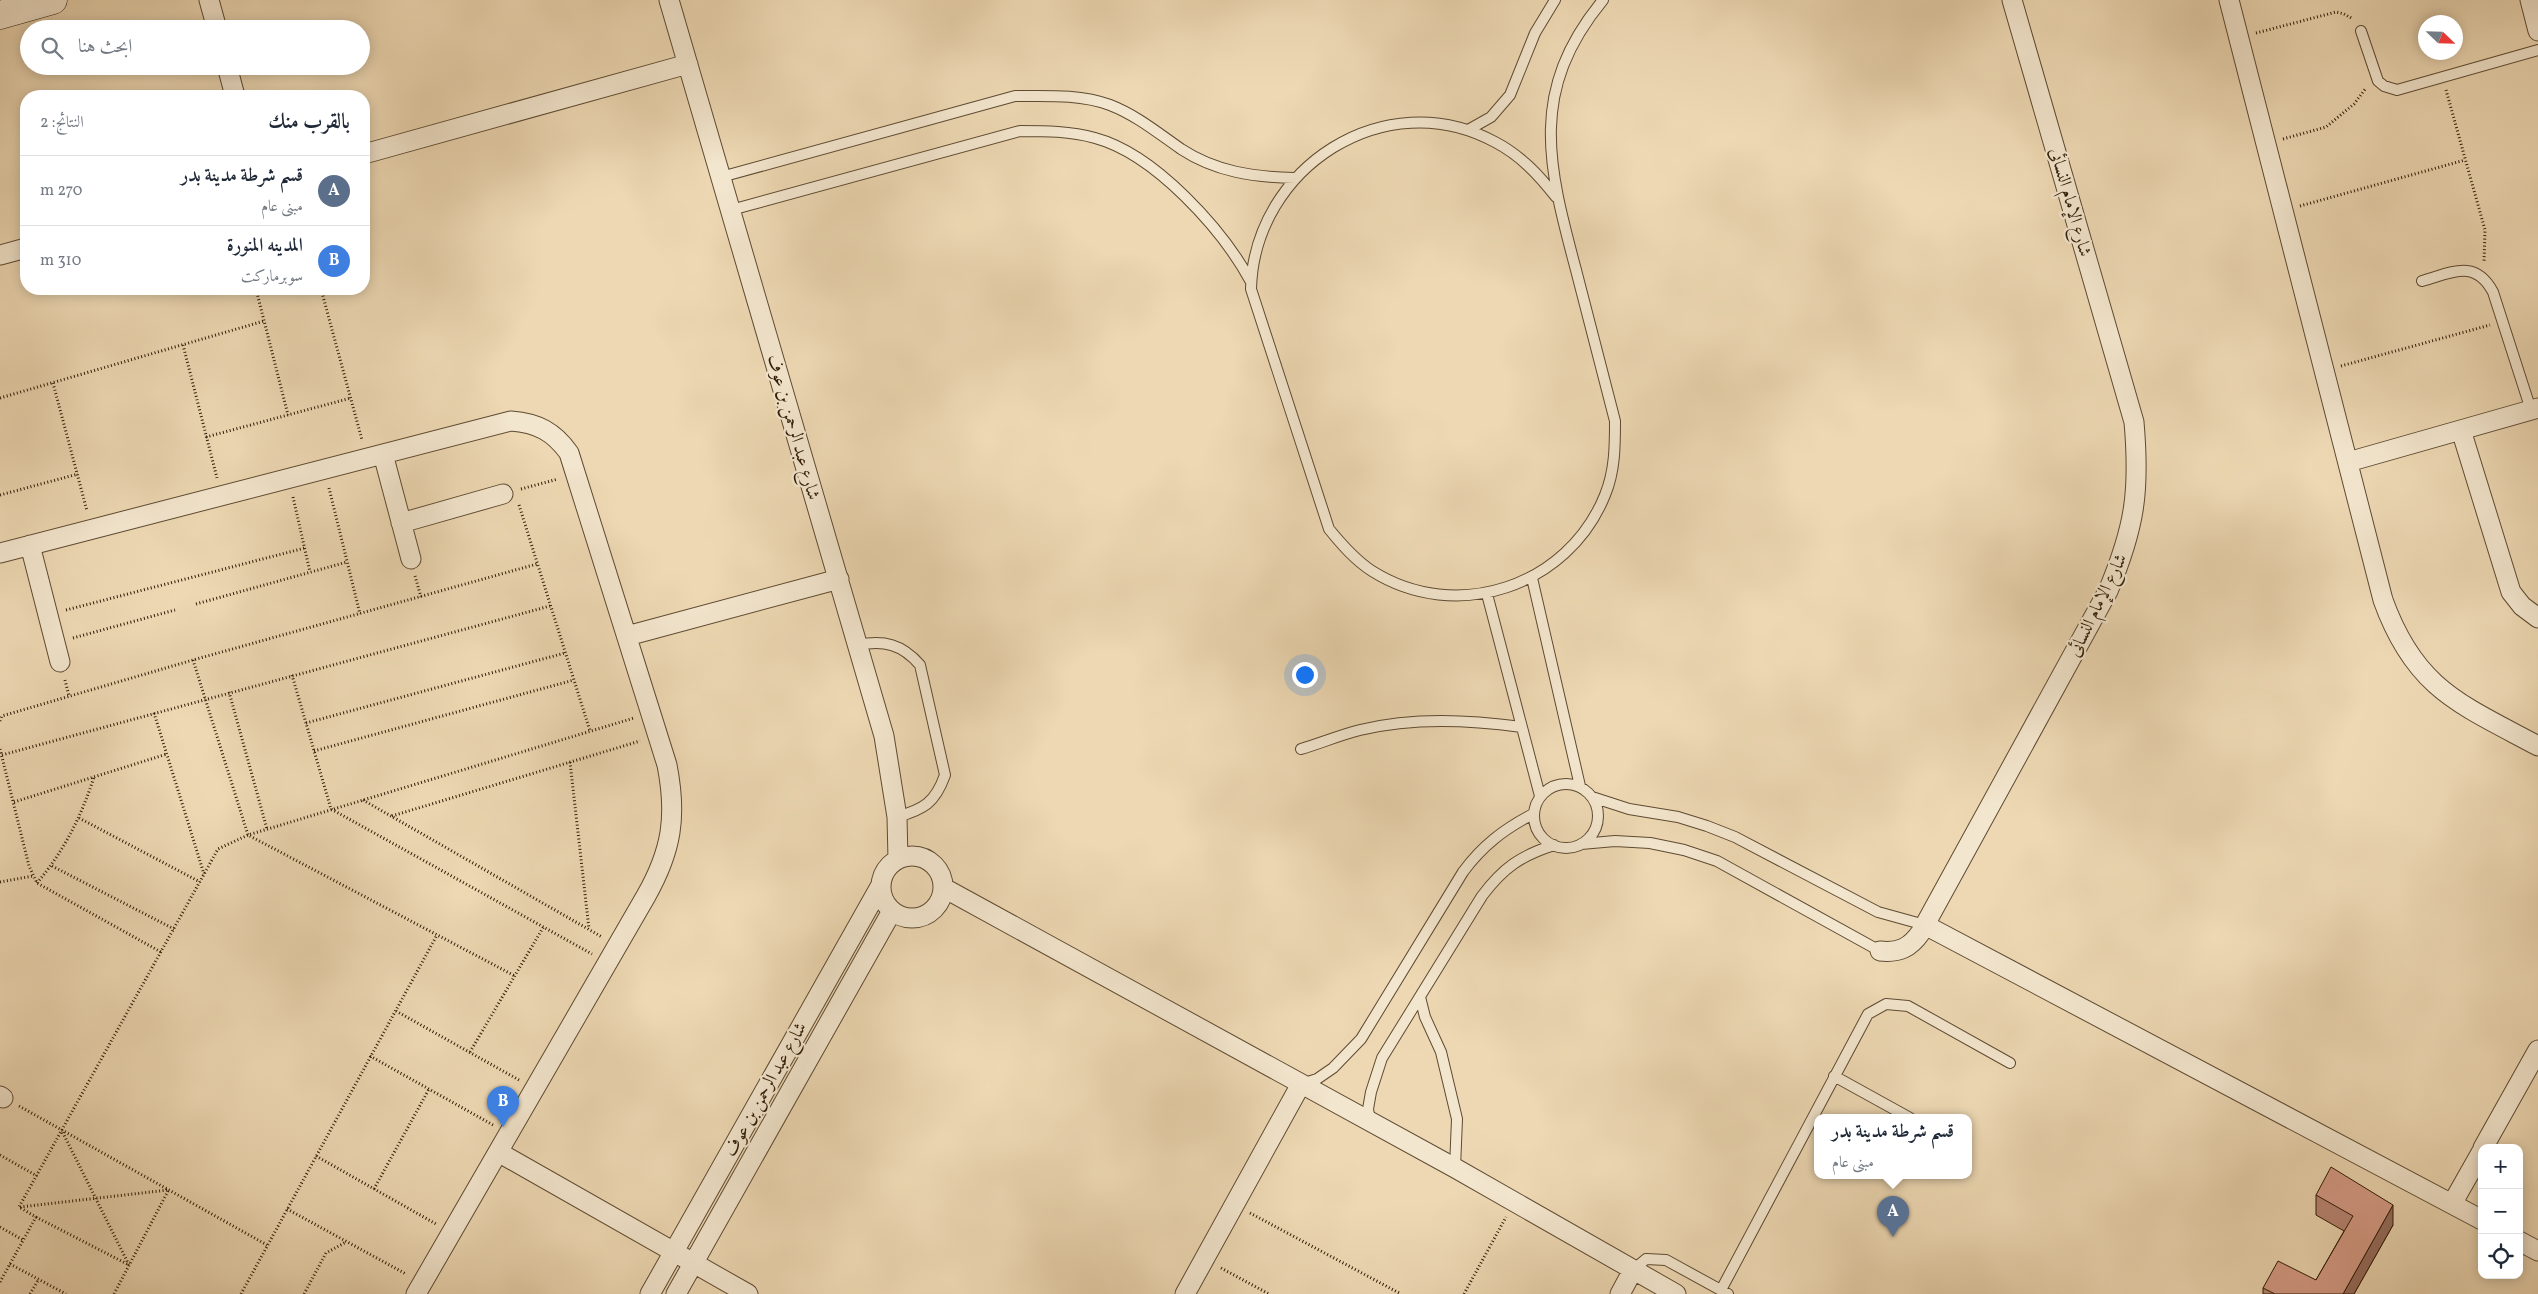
<!DOCTYPE html>
<html lang="ar">
<meta charset="utf-8">
<style>
:root{--surface:#fff;--page:#f6f6f7;--text:#1f2937;--muted:#747a83;--line:#e0e1e3;--accent:#1a73e8}
body{margin:0;font-family:Vollkorn,Amiri,serif;background:var(--page);color:var(--text);direction:rtl}
.controls{position:absolute;right:15px;bottom:15px;display:grid;overflow:hidden;border-radius:10px;box-shadow:0 2px 12px #0003}
.controls button{width:45px;height:45px;display:grid;place-items:center;padding:0;border:0;border-bottom:1px solid var(--line);background:var(--surface);color:var(--text);font:25px sans-serif}
.compass{position:absolute;left:2418px;top:15px;width:45px;height:45px;border-radius:50%;background:var(--surface);box-shadow:0 2px 12px #0003;rotate:113deg}
.you{position:absolute;left:1304px;top:674px;width:18px;height:18px;margin:-12px;border:4px solid #fff;border-radius:50%;background:#1a73e8;box-shadow:0 0 0 8px #1a73e833}
.badge{display:grid;place-items:center;width:32px;height:32px;border-radius:50%;background:var(--accent);color:#fff;font-size:16px;font-weight:700}
.pin{position:absolute;translate:-50% -41px;filter:drop-shadow(0 1px 2px #0008)}
.pin::after{content:'';position:absolute;top:26px;width:18px;height:15px;background:inherit;clip-path:polygon(0 0,100% 0,50% 100%)}
.popup{position:absolute;left:1814px;top:1114px;width:158px;height:65px;box-sizing:border-box;display:grid;place-content:center;border-radius:10px;background:var(--surface);filter:drop-shadow(0 1px 4px #0005);font-size:16px;white-space:nowrap;color:var(--muted)}
.popup b{font-size:19px;color:var(--text)}
.popup::after{content:'';position:absolute;left:50%;top:100%;margin-left:-10px;border:10px solid transparent;border-top-color:var(--surface)}
.list{margin:0;padding:0;list-style:none}
h2{display:flex;justify-content:space-between;align-items:center;height:65px;margin:0;padding:0 20px;font-size:21px}
h2 small{font-size:16px;font-weight:400;color:var(--muted)}
.list li{display:grid;grid-template-columns:32px 1fr auto;gap:15px;align-items:center;box-sizing:border-box;height:70px;padding:0 20px;border-top:1px solid var(--line)}
.list b{display:block;font-size:19px;white-space:nowrap}
.list p{margin:0;font-size:16px;white-space:nowrap;color:var(--muted)}
.list em{font-size:16px;font-style:normal;color:var(--muted)}
.icon{flex:none;width:28px;height:28px;fill:none;stroke:currentColor;stroke-width:2;stroke-linecap:round;stroke-linejoin:round}
.map{position:relative;flex:none;width:2538px;height:1294px;overflow:hidden;direction:ltr}
.search{position:absolute;background:var(--surface);box-shadow:0 2px 12px #0003;left:20px;top:20px;width:350px;height:55px;display:flex;align-items:center;gap:12px;box-sizing:border-box;padding:0 18px;border-radius:28px;color:var(--muted);font-size:19px}
.panel{position:absolute;background:var(--surface);box-shadow:0 2px 12px #0003;left:20px;top:90px;width:350px;height:205px;border-radius:20px;direction:rtl}
.map>svg:first-child{display:block}
.lines{fill:none;stroke-linecap:round;stroke-linejoin:round}
.lane-casing{stroke:#5e4a31;stroke-width:12}
.street-casing{stroke:#5e4a31;stroke-width:21}
.secondary-casing{stroke:#2f1b06;stroke-width:29}
.path{stroke:#2f1b06;stroke-width:3;stroke-dasharray:1 2.5;stroke-linecap:butt}
.lane{stroke:#f3e6ce;stroke-width:10}
.street{stroke:#f3e6ce;stroke-width:19}
.secondary{stroke:#f3e6ce;stroke-width:28}
.wall{fill:#b88674;stroke:#2f1b06}
.shaded-wall{fill:#966d5e;stroke:#2f1b06}
.building{fill:#d69c87;stroke:#2f1b06}
.labels{text-anchor:middle;stroke-width:4.5;stroke-linejoin:round;paint-order:stroke}
.street-label{font-size:18px;fill:#2f1b06;stroke:#f3e6ce}
</style>
<div class="map">
<svg width="2538" height="1294" viewBox="0 0 2538 1294">
<rect width="100%" height="100%" fill="#edd8b3"/>
<filter id="stains"><feTurbulence type="fractalNoise" baseFrequency=".004" numOctaves="4"/><feColorMatrix values="0 0 0 0 .2 0 0 0 0 .09 0 0 0 0 .02 0 0 0 .5 -.17"/></filter>
<radialGradient id="worn" r=".72"><stop offset=".6" stop-color="#630" stop-opacity="0"/><stop offset="1" stop-color="#630" stop-opacity=".3"/></radialGradient>
<g class="lines">
<g class="lane-casing">
<path id="lane" d="M2361 31 2378 81 2384 86 2397 90 2538 50
M1468 130 1491 117 1510 95 1535 33 1555 0
M721 177 1015 96C1046 96 1080 94 1110 105 1136 115 1158 133 1181 149 1216 172 1254 177 1294 178
M1556 197C1538 174 1520 155 1495 142 1385 82 1254 168 1251 289L1329 529C1342 545 1355 560 1372 571 1456 624 1568 587 1605 495 1615 471 1615 446 1615 421 1602 370 1589 320 1576 270 1548 165 1528 91 1603 0
M731 210 1020 131C1046 131 1070 131 1095 138 1155 154 1223 230 1251 282
M2422 281C2451 273 2475 258 2493 292L2531 410
M1532 578 1580 786
M1487 594 1540 796
M858 645C884 640 902 644 920 665L945 775C935 803 924 809 897 817
M1301 749C1321 743 1340 735 1360 730 1414 717 1469 720 1522 727
M1534 816a32 32 0 1 1 64 0a32 32 0 1 1-64 0Z
M1592 797 1629 809 1678 817 1707 826 1735 837 1878 912 1925 925
M1581 844 1615 841 1650 843 1684 850 1717 861 1880 951
M1420 997 1425 1017 1441 1052 1457 1119 1455 1168
M1834 1076 1910 1118
M1302 1084 1317 1079 1333 1068 1361 1039 1463 872C1482 846 1504 829 1533 814
M1370 1122 1368 1109 1371 1092 1382 1058 1482 896C1503 868 1520 856 1554 845
M1633 1270 1646 1259 1666 1260 1728 1294
M1721 1290 1868 1014 1886 1004 1908 1006 2010 1063"/>
</g>
<g class="street-casing">
<path id="street" d="M209 0 217 29
M669 0 884 736 897 817 898 859
M2229 0 2383 600C2415 689 2460 704 2538 746
M2530 0 2538 31
M227 66 235 96
M364 154 688 64
M0 255 26 248
M2461 430 2511 592 2522 606 2538 618
M383 454 411 559
M2348 462 2538 408
M401 523 503 494
M30 545 60 662
M0 553 511 421C538 423 554 432 569 453L667 765C677 816 672 850 646 896L416 1294
M627 636 839 579
M881 887a31 31 0 1 1 62 0a31 31 0 1 1-62 0Z
M944 888 1455 1168 1676 1294
M1925 925 2482 1220
M1880 951C1899 953 1910 948 1921 932L2108 591C2135 527 2140 491 2134 422L2012 0
M0 1096 3 1098
M2483 1148 2538 1050
M498 1152 748 1294
M2452 1204 2482 1151
M2519 1241 2538 1251
M650 1294 881 885
M676 1294 892 911
M1185 1294 1301 1084
M1620 1294 1633 1270"/>
</g>
<g class="secondary-casing">
<path id="secondary" d="M0 15 53 0"/>
</g>
<path class="path" d="M2256 33 2336 12 2344 14 2353 19
M2446 90 2485 230 2484 263
M2283 139 2326 127 2354 104 2366 88
M2300 206 2465 160
M256 289 288 415
M321 289 362 440
M183 345 217 478
M2341 366 2490 325
M53 383 87 511
M0 398 264 321
M206 437 351 398
M329 488 360 614
M521 489 558 479
M0 495 78 474
M293 497 310 572
M519 505 590 731
M415 576 421 597
M196 604 347 562
M66 610 305 548
M73 638 175 610
M193 660 248 835 515 976
M292 675 331 809 592 954
M65 680 69 696
M229 692 267 829
M154 713 204 874
M0 721 2 716 193 660 537 564
M306 723 565 653
M0 749 29 866 37 883 161 952
M314 751 574 680
M2 755 550 606
M570 762 589 929
M363 800 602 937
M14 802 167 754
M392 816 640 741
M79 818 200 882
M52 866 174 929
M0 882 33 876
M37 883C64 851 81 817 94 777
M396 1011 519 1080
M470 1052 544 926
M370 1056 493 1125
M19 1106 267 1245
M0 1155 37 1176
M316 1156 436 1224
M374 1189 429 1089
M20 1207 168 1190
M287 1209 406 1274
M1250 1213 1401 1294
M36 1217 129 1265 62 1131
M0 1227 23 1240
M10 1264 66 1294
M1221 1268 1269 1294
M0 1282 36 1217 19 1207 218 849 248 835 634 718
M30 1294 39 1279
M114 1294 168 1191
M241 1294 437 935
M304 1294 326 1253 346 1242
M1464 1294 1506 1217"/>
<use href="#lane" class="lane"/>
<use href="#street" class="street"/>
<use href="#secondary" class="secondary"/>
</g>
<path class="wall" d="M2316 1195 2393 1225 2354 1294H2263V1288L2316 1280 2344 1231 2316 1215Z"/>
<path class="shaded-wall" d="M2393 1205V1225L2354 1294H2343Z"/>
<path class="building" d="M2331 1167 2393 1205 2343 1294H2275L2263 1288 2278 1261 2316 1280 2353 1216 2316 1195Z"/>
<g class="labels">
<g class="street-label">
<text transform="translate(2071 202) rotate(74)" y="6">شارع الإمام النسائى</text>
<text transform="translate(794 427) rotate(74)" y="6">شارع عبد الرحمن بن عوف</text>
<text transform="translate(2097 605) rotate(-64)" y="6">شارع الإمام النسائى</text>
<text transform="translate(765 1089) rotate(-61)" y="6">شارع عبد الرحمن بن عوف</text>
</g>
</g>
<rect width="100%" height="100%" filter="url(#stains)"/>
<rect width="100%" height="100%" fill="url(#worn)"/>
</svg>
<div class="controls">
<button>+</button>
<button>−</button>
<button><svg class="icon" aria-label="locate" viewBox="0 0 24 24"><circle cx="12" cy="12" r="6"/><path d="M12 2v4M12 18v4M2 12h4M18 12h4"/></svg></button>
</div>
<svg class="compass" viewBox="-18 -18 36 36"><path d="M0-13l5 13h-10z" fill="#e53935"/><path d="M0 13l5-13h-10z" fill="#747a83"/></svg>
<div class="you"></div>
<div class="pin badge" style="left:1893px;top:1237px;background:#5c6f8a">A</div>
<div class="popup"><b>قسم شرطة مدينة بدر</b>مبنى عام</div>
<div class="pin badge" style="left:503px;top:1127px;background:#3f7fe0">B</div>
<div class="search"><svg class="icon" aria-label="search" viewBox="0 0 24 24"><circle cx="10" cy="10" r="6"/><path d="M15 15l6 6"/></svg>ابحث هنا</div>
<section class="panel">
<h2>بالقرب منك<small>النتائج: 2</small></h2>
<ul class="list">
<li><span class="badge" style="background:#5c6f8a">A</span><div><b>قسم شرطة مدينة بدر</b><p>مبنى عام</p></div><em>270 m</em></li>
<li><span class="badge" style="background:#3f7fe0">B</span><div><b>المدينه المنورة</b><p>سوبرماركت</p></div><em>310 m</em></li>
</ul>
</section>
</div>
